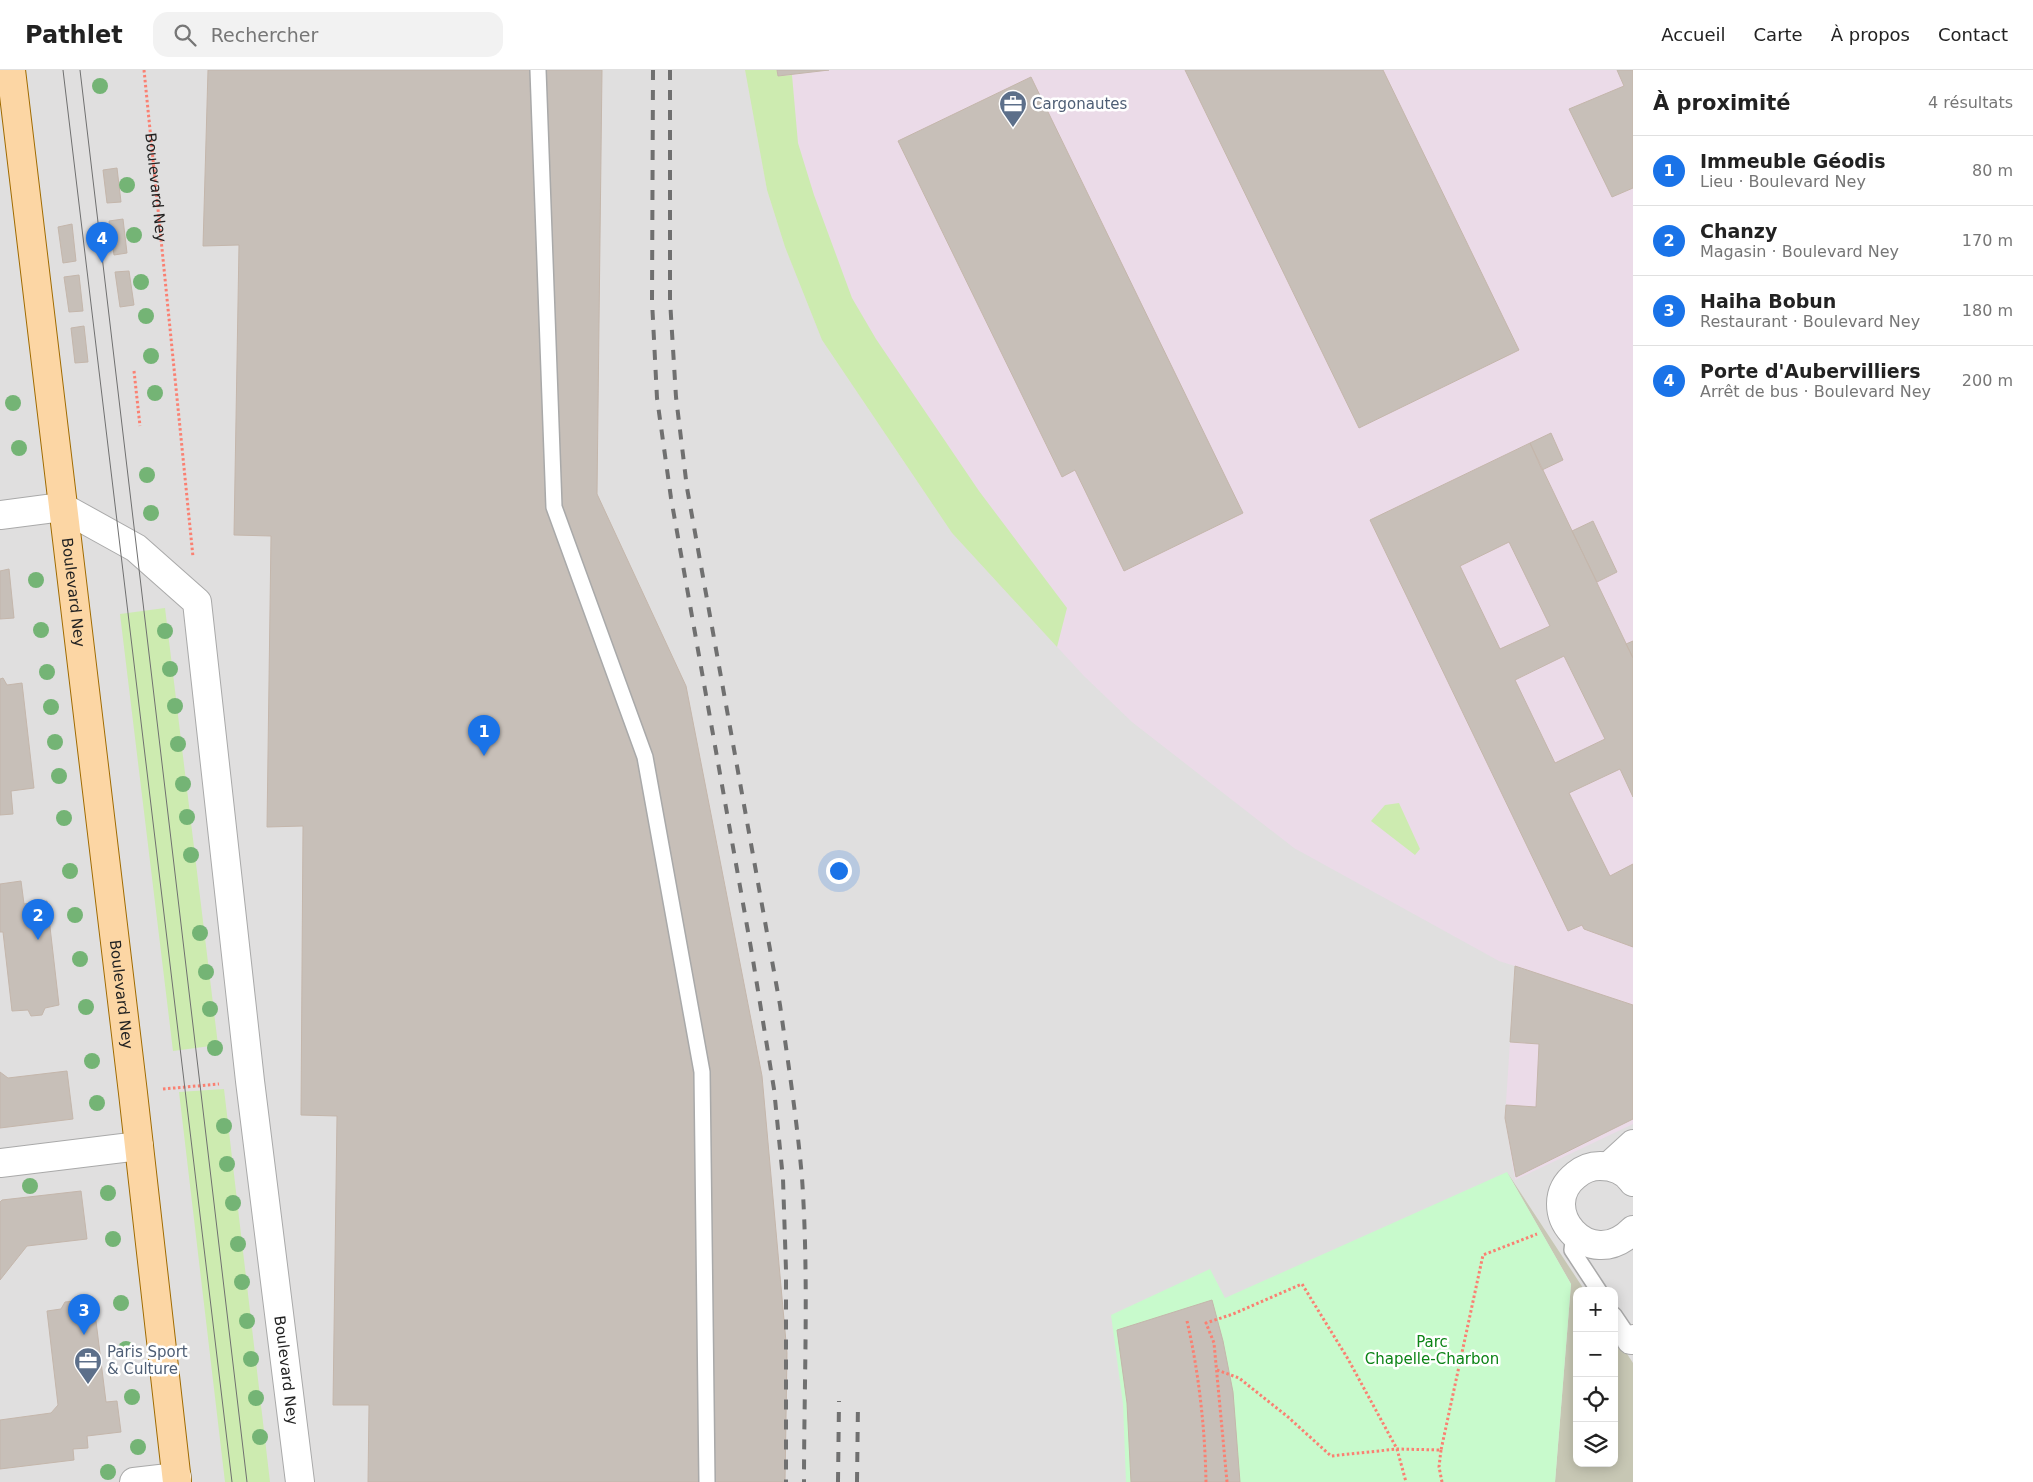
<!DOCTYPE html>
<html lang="fr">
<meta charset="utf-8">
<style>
:root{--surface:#fff;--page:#f2f2f2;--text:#222;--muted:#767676;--line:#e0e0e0;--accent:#1a73e8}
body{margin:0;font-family:"DejaVu Sans",sans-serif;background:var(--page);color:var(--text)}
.controls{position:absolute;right:15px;bottom:15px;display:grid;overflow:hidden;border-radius:10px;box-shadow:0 2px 12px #0003}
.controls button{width:45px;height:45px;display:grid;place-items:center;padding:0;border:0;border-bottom:1px solid var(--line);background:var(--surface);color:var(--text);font:25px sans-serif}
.you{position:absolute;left:838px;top:800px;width:18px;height:18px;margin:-12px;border:4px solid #fff;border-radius:50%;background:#1a73e8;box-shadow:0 0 0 8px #1a73e833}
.badge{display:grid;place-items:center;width:32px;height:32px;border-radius:50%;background:var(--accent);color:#fff;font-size:16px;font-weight:700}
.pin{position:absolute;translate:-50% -41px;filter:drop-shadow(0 1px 2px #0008)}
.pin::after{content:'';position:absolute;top:26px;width:18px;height:15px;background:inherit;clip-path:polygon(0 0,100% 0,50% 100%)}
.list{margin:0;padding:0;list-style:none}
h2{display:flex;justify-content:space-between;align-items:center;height:65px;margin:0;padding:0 20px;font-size:21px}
h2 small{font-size:16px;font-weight:400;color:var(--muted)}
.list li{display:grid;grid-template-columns:32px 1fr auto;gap:15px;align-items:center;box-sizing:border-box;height:70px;padding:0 20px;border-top:1px solid var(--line)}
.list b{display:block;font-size:19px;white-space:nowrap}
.list p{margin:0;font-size:16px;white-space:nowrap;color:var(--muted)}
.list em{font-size:16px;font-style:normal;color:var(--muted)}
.icon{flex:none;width:28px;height:28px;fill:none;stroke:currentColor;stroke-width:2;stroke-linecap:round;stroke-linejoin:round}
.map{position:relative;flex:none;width:1633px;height:1412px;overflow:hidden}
header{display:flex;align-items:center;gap:30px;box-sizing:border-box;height:70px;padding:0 25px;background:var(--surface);border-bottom:1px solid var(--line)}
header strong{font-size:24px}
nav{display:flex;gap:28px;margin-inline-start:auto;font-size:18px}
.search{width:350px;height:45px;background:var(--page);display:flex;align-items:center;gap:12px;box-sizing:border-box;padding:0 18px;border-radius:15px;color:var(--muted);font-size:19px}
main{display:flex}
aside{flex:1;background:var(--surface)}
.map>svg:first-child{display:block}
.residential{fill:#e0dfdf;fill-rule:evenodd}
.industrial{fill:#ebdbe8}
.construction{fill:#c7c7b4}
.grass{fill:#cdebb0}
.park{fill:#c8facc}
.building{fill:#c7bfb8;stroke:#c4b6ab;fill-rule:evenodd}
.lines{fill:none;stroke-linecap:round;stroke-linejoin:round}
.lane-casing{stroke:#a9a9a9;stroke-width:18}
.street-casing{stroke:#a9a9a9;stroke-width:30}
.primary-casing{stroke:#a06b00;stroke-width:30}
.path{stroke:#fa8072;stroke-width:3;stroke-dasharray:2.5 2.5;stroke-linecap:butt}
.lane{stroke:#fff;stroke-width:15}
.street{stroke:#fff;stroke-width:28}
.primary{stroke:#fcd6a4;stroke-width:28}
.tram{stroke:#707070;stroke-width:1}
.rail{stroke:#707070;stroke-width:4;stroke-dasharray:10 10;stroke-linecap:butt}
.tree{fill:#74b475}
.labels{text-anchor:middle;stroke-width:5;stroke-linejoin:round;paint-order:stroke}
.service-label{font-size:15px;fill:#4e5e75;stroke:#fff;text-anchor:start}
.street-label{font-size:15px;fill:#222;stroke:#fff}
.park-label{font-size:15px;fill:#0c8416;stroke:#fff}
</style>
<header>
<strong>Pathlet</strong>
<div class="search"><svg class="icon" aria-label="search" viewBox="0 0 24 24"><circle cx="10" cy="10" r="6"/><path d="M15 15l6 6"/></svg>Rechercher</div>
<nav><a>Accueil</a><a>Carte</a><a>À propos</a><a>Contact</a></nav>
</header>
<main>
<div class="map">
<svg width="1633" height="1412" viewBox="0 0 1633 1412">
<rect width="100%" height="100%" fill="#f2efe9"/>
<path class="residential" d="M0 0H1633V1412H0ZM1577 1221H1614V1393H1577Z"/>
<path class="industrial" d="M745 0H1633V1054L1515 1110 1505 1048 1515 896 1499 891 1294 778 1132 652 1084 606 952 463 822 270 785 177 767 120Z"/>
<path class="construction" d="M1507 1102 1585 1221H1577V1393H1614V1264L1633 1293V1412H1555L1571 1214Z"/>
<path class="grass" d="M745 0H777L778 6 792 5 798 73 814 125 852 228 876 269 979 421 1067 538 1057 577 952 463 822 270 785 177 767 120Z
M165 538 218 975 173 981 120 544Z
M1399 733 1420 779 1415 785 1371 751 1385 735Z
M224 1019 270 1412H225L179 1022Z"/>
<path class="park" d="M1507 1102 1571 1214 1555 1412H1126L1123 1334 1111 1245 1210 1199 1225 1228Z"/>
<path class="building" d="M208 0H602L597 424 686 616 762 1006 787 1283 785 1412H368L369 1335H333L337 1046 301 1045 303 756 267 757 271 466 234 465 239 175 203 176Z
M777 0H829L778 6Z
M1185 0H1383L1519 280 1359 358Z
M1617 0H1633V118L1612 127 1569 39 1624 16Z
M1031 7 1243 443 1124 501 1075 400 1062 407 898 71Z
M117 98 121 132 107 133 103 100Z
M123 149 127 183 114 185 109 151Z
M72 154 76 191 63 193 58 157Z
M129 201 134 235 120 237 115 202Z
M79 205 83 241 69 242 64 207Z
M84 256 88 292 75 293 71 258Z
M1551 363 1563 390 1542 400 1530 373Z
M1530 373 1633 588V727L1620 699 1569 723 1610 806 1633 794V877L1584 859 1582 855 1568 861 1370 450ZM1509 472 1550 556 1500 579 1460 496ZM1564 586 1605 669 1555 693 1515 610Z
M1593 451 1617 502 1597 512 1572 461Z
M9 499 14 548 0 549V501Z
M1633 571V588L1626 574Z
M3 608 7 615 22 613 34 718 11 721 13 744 0 745V609Z
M21 811 24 834 47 831 59 935 45 938 42 945 31 946 28 940 12 941 3 862H0V814Z
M1515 896 1633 935V1049L1516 1107 1505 1048 1506 1035 1536 1037 1539 974 1510 972Z
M67 1001 73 1049 0 1058V1002L8 1008Z
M81 1121 87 1169 27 1176 0 1210V1132L2 1130Z
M1212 1230 1223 1271 1233 1322 1240 1412H1131L1127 1333 1117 1260Z
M75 1231 79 1234V1237L94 1235 106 1332 117 1331 121 1362 87 1366 88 1378 73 1379 74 1390 0 1399V1350L51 1343 58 1335 47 1241 61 1239 65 1232Z"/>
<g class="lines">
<g class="lane-casing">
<path id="lane" d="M538 0 554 437 645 687 702 1002 707 1412
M1574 1164 1572 1180 1599 1221
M1614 1245 1633 1273"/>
</g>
<g class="street-casing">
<g id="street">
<path id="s2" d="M0 445 62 437 136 478 197 532 250 1011 300 1412"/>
<path d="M0 1093 139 1076"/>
<path d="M1609 1096 1633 1074"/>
<path d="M1633 1112C1626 1101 1613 1096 1600 1096 1591 1096 1583 1099 1576 1105 1534 1138 1589 1205 1633 1160"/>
<path d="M1631 1270 1633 1269"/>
<path d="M134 1412 177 1407"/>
</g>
</g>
<g class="primary-casing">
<g id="primary">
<path id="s3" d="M11 0 133 1023 177 1412"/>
</g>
</g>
<g class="path">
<path id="s1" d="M144 0 193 487"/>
<path d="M134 301 140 356"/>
<path d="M163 1019 219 1014"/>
<path d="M1187 1251C1199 1303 1205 1359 1206 1412"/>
<path d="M1217 1300 1239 1308 1288 1347 1331 1386 1397 1379 1441 1380 1483 1185 1537 1164"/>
<path d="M1441 1380 1439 1397 1442 1412"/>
<path d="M1227 1412 1214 1273 1206 1253 1233 1244 1302 1214 1348 1289 1397 1379 1406 1412"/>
</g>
<use href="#lane" class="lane"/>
<use href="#street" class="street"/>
<use href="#primary" class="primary"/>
<path class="tram" d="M63 0 232 1412
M80 0 247 1412"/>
<path class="rail" d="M653 0 652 231 657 328 671 428 752 884 774 1019 783 1109 786 1200V1412
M670 0V230L676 327 687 418 780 935C788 992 797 1050 802 1108 809 1209 804 1311 804 1412
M838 1412 839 1331
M857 1412 858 1332"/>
</g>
<g class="tree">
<circle cx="100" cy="16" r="8"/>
<circle cx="127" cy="115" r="8"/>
<circle cx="134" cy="165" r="8"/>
<circle cx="141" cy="212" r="8"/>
<circle cx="146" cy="246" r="8"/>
<circle cx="151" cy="286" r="8"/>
<circle cx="155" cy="323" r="8"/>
<circle cx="13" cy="333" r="8"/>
<circle cx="19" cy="378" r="8"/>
<circle cx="147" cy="405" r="8"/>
<circle cx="151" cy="443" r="8"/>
<circle cx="36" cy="510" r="8"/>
<circle cx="41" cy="560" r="8"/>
<circle cx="165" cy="561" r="8"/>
<circle cx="170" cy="599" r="8"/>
<circle cx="47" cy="602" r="8"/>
<circle cx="175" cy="636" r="8"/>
<circle cx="51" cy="637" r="8"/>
<circle cx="55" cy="672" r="8"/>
<circle cx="178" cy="674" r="8"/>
<circle cx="59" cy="706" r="8"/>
<circle cx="183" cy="714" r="8"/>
<circle cx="187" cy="747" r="8"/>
<circle cx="64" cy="748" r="8"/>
<circle cx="191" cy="785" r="8"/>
<circle cx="70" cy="801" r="8"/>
<circle cx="75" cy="845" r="8"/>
<circle cx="200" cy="863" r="8"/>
<circle cx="80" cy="889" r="8"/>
<circle cx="206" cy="902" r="8"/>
<circle cx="86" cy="937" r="8"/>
<circle cx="210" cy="939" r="8"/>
<circle cx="215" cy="978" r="8"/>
<circle cx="92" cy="991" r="8"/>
<circle cx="97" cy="1033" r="8"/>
<circle cx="224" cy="1056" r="8"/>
<circle cx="227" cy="1094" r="8"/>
<circle cx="30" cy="1116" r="8"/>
<circle cx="108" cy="1123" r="8"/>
<circle cx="233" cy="1133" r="8"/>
<circle cx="113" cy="1169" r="8"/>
<circle cx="238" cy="1174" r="8"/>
<circle cx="242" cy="1212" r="8"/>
<circle cx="121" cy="1233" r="8"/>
<circle cx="247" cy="1251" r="8"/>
<circle cx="126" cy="1279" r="8"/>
<circle cx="251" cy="1289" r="8"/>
<circle cx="132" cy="1327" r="8"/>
<circle cx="256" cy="1328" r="8"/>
<circle cx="260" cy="1367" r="8"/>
<circle cx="138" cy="1377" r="8"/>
<circle cx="108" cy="1402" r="8"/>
</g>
<defs>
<g id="office-pin" transform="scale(1.4375)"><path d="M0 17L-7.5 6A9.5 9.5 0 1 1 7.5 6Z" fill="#5c6f8a" stroke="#fff"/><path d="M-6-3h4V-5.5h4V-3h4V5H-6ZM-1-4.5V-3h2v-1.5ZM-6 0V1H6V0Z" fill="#fff"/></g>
</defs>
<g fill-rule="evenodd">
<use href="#office-pin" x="1013" y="34"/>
<use href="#office-pin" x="88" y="1291"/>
</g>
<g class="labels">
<g class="service-label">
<text x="1032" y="39">Cargonautes</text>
<text x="107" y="1287">Paris Sport<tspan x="107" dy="17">&amp; Culture</tspan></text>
</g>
<g class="street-label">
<text dy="5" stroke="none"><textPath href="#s1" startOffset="118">Boulevard Ney</textPath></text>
<text dy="5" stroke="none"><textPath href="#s3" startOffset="526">Boulevard Ney</textPath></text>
<text dy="5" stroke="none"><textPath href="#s3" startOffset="931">Boulevard Ney</textPath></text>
<text dy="5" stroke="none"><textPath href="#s2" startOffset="1002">Boulevard Ney</textPath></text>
</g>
<g class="park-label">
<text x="1432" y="1277">Parc<tspan x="1432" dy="17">Chapelle-Charbon</tspan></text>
</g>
</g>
</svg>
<div class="controls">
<button>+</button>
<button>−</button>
<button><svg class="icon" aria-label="locate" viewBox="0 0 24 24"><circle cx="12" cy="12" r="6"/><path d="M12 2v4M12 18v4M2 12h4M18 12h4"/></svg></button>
<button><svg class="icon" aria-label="layers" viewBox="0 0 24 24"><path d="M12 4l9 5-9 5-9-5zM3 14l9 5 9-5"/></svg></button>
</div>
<div class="you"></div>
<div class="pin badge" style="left:484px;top:686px">1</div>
<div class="pin badge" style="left:38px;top:870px">2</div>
<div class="pin badge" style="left:84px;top:1265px">3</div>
<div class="pin badge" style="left:102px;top:193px">4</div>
</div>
<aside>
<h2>À proximité<small>4 résultats</small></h2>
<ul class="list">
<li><span class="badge">1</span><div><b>Immeuble Géodis</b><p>Lieu · Boulevard Ney</p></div><em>80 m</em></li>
<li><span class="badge">2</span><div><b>Chanzy</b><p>Magasin · Boulevard Ney</p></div><em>170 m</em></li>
<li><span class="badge">3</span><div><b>Haiha Bobun</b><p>Restaurant · Boulevard Ney</p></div><em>180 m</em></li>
<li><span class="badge">4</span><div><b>Porte d'Aubervilliers</b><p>Arrêt de bus · Boulevard Ney</p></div><em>200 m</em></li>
</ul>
</aside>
</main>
